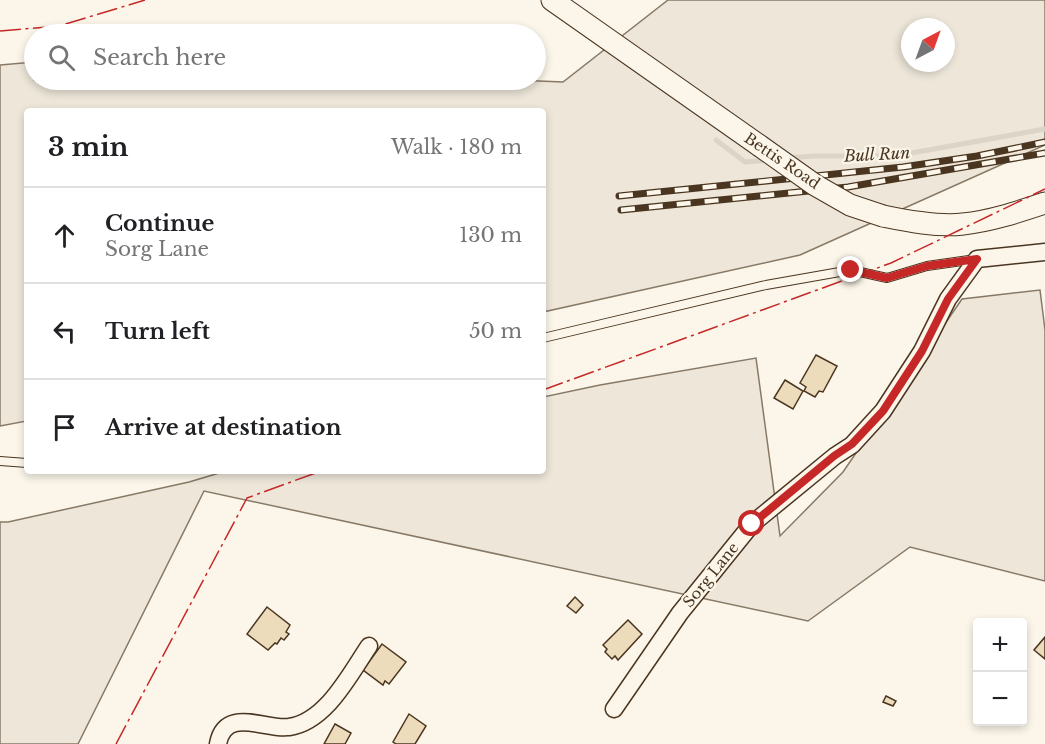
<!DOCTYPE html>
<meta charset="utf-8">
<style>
:root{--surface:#fff;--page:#f2f2f2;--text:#202124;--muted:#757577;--line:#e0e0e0}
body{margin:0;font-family:"Libre Baskerville",serif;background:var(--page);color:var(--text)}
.controls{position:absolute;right:18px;bottom:18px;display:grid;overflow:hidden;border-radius:6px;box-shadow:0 3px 9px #0003}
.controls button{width:54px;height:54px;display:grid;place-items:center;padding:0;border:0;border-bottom:2px solid var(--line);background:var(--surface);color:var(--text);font:30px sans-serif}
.compass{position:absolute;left:901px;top:18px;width:54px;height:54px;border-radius:50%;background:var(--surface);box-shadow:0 3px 9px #0003;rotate:41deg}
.stop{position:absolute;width:18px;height:18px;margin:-14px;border:4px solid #c62828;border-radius:50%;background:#fff}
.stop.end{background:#c62828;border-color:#fff;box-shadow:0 2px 6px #0008}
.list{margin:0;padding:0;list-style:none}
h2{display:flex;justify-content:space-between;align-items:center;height:78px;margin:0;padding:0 24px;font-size:26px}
h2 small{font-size:20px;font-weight:400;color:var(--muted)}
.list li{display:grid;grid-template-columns:39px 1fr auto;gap:18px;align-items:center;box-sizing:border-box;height:96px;padding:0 24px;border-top:2px solid var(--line)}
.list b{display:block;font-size:22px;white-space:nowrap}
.list p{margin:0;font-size:20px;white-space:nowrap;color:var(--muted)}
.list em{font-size:20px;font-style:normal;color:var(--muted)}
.icon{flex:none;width:33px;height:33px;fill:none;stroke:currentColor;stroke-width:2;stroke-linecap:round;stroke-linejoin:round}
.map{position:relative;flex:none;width:1045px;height:744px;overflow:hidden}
.search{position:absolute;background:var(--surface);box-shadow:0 3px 9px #0003;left:24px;top:24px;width:522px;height:66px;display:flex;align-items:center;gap:15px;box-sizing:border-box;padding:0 21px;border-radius:33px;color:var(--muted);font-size:22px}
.panel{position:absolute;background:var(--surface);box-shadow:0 3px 9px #0003;left:24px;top:108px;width:522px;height:366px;border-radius:6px}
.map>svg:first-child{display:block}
.green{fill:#ede6d9;stroke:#887966;stroke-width:1.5;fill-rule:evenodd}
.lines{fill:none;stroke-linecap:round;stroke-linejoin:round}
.stream{stroke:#dcd4c6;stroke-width:5}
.building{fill:#ecdcbc;stroke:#4a3520;stroke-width:1.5}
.service-casing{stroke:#4a3520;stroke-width:10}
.minor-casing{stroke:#4a3520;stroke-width:19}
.tertiary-casing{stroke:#4a3520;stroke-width:23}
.service{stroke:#fbf6e9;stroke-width:8}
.minor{stroke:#fbf6e9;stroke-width:16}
.tertiary{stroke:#fbf6e9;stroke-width:21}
.rail-casing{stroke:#4a3520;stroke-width:7}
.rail{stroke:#fbf6e9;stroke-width:4.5;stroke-dasharray:14;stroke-linecap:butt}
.tertiary-bridge-casing{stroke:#4a3520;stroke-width:23;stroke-linecap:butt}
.tertiary-bridge{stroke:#fbf6e9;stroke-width:21}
.power{stroke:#c62828;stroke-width:1.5;stroke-dasharray:21 4.5 3 4.5;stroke-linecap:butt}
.route{stroke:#c62828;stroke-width:8}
.labels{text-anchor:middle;stroke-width:4.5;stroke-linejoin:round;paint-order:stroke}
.street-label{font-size:15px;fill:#4a3520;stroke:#fbf6e9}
.water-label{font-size:16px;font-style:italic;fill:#4a3520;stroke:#fbf6e9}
</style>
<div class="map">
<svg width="1045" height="744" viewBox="0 0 1045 744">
<rect width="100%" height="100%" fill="#fbf6e9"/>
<path class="green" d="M668 0H1045V145L800 255 543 312V111H27V421L0 426V65L34 62V80H514L563 82ZM910 27H946V63H910Z
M1040 290 1045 330V581L910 547 808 621 204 491 78 744H0V522H8L189 482 226 471H543V397L600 385 756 358 780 536 843 472 962 299Z"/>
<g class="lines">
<path class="stream" d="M716 140 745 162 769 160
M788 158 813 156H895L1045 129"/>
</g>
<path class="building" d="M816 355 837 366 823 392 819 391 815 397 804 391 806 387 800 383Z
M785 380 803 391 793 409 774 398Z
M575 597 583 605 576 613 567 606Z
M267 607 290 625 286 632 289 634 284 640 281 638 277 644 275 643 268 650 247 634Z
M628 620 642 634 618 660 615 656 612 659 605 652 607 649 603 645Z
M1045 637V659L1034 650Z
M382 644 406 662 389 684 385 681 383 685 363 670Z
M886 696 896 701 893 706 883 702Z
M409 714 426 726 415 744H396L393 742Z
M335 724 351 733 345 744H324Z"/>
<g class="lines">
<g class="service-casing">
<path id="service" d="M543 338 766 285 851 270 887 278 927 266 976 259
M0 461 27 463"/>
</g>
<g class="minor-casing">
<path id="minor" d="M614 709 680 613 752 524 835 456 852 445 883 411 922 351 948 299 977 259 1045 252
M218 744C225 705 267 731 289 727 326 722 350 674 369 646"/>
</g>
<g class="tertiary-casing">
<path id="tertiary" d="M552 0 760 146
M883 216C907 221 938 227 963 224 991 221 1018 212 1045 203"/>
</g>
<use href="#service" class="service"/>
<use href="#minor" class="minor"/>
<use href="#tertiary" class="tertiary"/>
<g class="rail-casing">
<path id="rail" d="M619 196 903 167 977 156 1045 142
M621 210 848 187 1045 153"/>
</g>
<use href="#rail" class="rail"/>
<g class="tertiary-bridge-casing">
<path id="tertiary-bridge" d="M760 146 815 185 850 205 883 216"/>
</g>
<use href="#tertiary-bridge" class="tertiary-bridge"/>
<path class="power" d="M0 31 59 26 145 0
M543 390 891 263 1045 189
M116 744 247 498 321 471"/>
</g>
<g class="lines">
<path class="route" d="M752 524 834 456 852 444 883 411 922 351 948 299 977 259 927 266 887 278 851 270"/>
</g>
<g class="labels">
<g class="street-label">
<text transform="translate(782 161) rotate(34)" y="5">Bettis Road</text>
<text transform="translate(711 575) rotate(-51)" y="5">Sorg Lane</text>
</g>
<g class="water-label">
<text transform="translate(877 154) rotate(-3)" y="6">Bull Run</text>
</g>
</g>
</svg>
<div class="controls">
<button>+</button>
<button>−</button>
</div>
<svg class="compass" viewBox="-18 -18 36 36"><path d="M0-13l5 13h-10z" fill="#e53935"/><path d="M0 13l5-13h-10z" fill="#757577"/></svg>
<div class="stop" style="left:752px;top:524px"></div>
<div class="stop end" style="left:851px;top:270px"></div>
<div class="search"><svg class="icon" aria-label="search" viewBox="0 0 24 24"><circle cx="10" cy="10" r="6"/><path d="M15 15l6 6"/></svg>Search here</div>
<section class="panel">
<h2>3 min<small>Walk · 180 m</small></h2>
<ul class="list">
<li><svg class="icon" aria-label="ahead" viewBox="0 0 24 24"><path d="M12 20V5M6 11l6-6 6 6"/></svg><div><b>Continue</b><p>Sorg Lane</p></div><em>130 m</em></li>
<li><svg class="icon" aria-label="left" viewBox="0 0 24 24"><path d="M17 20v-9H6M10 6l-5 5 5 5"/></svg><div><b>Turn left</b></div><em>50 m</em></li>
<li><svg class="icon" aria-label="arrive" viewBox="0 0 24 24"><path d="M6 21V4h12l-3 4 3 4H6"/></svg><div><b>Arrive at destination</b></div></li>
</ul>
</section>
</div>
